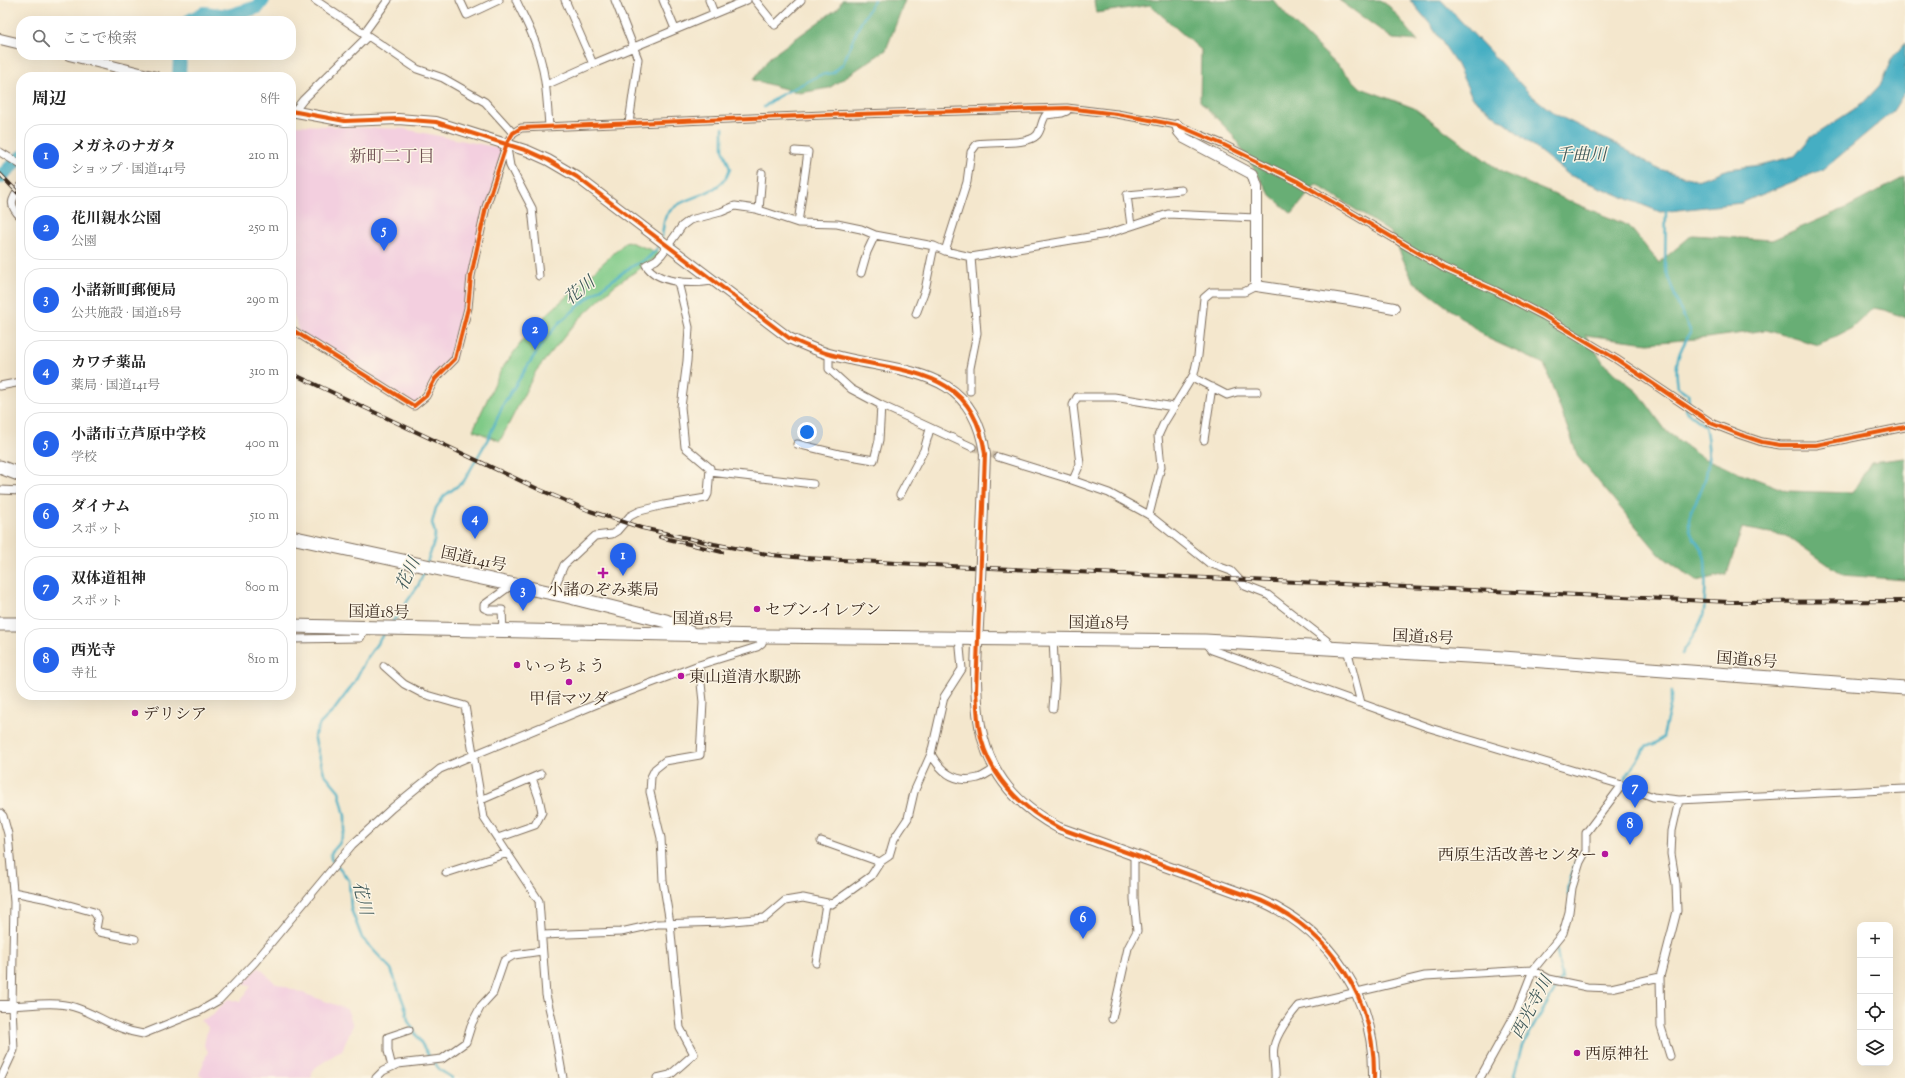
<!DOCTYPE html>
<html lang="ja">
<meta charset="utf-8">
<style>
:root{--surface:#fff;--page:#f6f6f6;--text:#222;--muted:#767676;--line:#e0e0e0;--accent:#2563eb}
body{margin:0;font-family:"Sorts Mill Goudy","Noto Serif JP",serif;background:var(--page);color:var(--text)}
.controls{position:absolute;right:12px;bottom:12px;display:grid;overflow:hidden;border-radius:8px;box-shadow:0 4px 16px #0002}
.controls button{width:36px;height:36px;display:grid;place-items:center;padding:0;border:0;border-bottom:1px solid var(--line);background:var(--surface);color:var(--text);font:20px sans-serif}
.you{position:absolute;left:807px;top:432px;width:14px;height:14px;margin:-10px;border:3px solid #fff;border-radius:50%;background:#1a73e8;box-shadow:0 0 0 6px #1a73e833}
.badge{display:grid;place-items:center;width:26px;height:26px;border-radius:50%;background:var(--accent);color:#fff;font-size:13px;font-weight:700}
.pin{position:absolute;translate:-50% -33px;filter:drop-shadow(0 1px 2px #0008)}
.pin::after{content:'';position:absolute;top:21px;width:14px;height:12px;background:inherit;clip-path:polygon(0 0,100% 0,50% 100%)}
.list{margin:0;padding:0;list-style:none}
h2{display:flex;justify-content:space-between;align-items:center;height:52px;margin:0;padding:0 16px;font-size:17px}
h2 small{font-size:13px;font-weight:400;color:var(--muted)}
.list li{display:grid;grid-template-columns:26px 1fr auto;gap:12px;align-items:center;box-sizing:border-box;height:64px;margin:0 8px 8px;padding:0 8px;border:1px solid var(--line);border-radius:16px}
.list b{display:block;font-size:15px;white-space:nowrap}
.list p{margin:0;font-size:13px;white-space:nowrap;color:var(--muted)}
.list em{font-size:13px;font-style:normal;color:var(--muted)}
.icon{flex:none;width:22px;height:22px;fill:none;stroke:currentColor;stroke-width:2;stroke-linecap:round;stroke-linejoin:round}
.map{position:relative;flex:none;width:1905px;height:1078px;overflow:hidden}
.search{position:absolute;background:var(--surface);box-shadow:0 4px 16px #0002;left:16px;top:16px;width:280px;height:44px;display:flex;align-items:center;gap:10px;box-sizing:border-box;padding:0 14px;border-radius:16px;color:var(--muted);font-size:15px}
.panel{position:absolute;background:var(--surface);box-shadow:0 4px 16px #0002;left:16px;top:72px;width:280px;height:628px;border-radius:16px}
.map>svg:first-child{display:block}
.built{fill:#f3cfdf}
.green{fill:#7fca87;stroke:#5d7a52}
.forest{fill:#67ae74;stroke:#516c49}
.water{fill:#44aec3;stroke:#406c70}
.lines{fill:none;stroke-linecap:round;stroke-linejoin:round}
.stream{stroke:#44aec3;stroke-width:2.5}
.river{stroke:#44aec3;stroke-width:14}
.street-tunnel{stroke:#cfc1aa;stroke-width:7;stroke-dasharray:7 3.5;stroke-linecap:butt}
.street-casing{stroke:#7c6c5b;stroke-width:9}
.secondary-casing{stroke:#7c6c5b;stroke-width:12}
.highway-casing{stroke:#7c6c5b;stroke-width:15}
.street{stroke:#fff;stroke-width:7}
.secondary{stroke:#fff;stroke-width:10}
.highway{stroke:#fff;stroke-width:13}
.rail-casing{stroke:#3b2a1e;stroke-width:4}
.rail{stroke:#fcf5e5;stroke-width:2.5;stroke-dasharray:8;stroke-linecap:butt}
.secondary-bridge-casing{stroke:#7c6c5b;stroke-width:12;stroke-linecap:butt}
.secondary-bridge{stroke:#fff;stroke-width:10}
.cycleway-casing{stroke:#fcf5e5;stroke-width:6}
.cycleway{stroke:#e8590c;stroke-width:4}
.poi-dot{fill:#b5179e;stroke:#fcf5e5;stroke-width:1.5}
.labels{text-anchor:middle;stroke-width:3;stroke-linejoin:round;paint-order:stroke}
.street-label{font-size:16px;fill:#3b2a1e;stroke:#fcf5e5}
.poi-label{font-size:16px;fill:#3b2a1e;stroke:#fcf5e5;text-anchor:start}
.water-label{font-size:17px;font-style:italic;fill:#3e5858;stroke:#fcf5e5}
.neighbourhood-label{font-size:17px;fill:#6e4e51;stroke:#fcf5e5}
</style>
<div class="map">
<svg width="1905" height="1078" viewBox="0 0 1905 1078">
<rect width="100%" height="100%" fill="#fcf5e5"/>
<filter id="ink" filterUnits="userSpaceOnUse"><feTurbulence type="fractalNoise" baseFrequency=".025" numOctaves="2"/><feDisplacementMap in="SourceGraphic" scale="8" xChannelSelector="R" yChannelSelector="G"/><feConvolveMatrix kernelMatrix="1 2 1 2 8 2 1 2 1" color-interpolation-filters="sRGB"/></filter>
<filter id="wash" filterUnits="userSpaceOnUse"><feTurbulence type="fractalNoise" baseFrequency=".012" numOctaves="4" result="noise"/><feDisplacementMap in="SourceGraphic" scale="16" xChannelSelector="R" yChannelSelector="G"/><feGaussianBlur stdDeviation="0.9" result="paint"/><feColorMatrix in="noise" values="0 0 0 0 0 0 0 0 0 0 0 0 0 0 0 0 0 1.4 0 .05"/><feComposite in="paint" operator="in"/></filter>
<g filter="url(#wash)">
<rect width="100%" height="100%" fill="#f4e7cd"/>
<path class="built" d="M297 125 404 129 500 148 507 143 483 226 455 359 435 379 414 406 299 334 291 305V129Z
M259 967 275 983 347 1009 353 1025 342 1050 313 1069 311 1078H206L199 1075 208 1051 204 1045 208 1027 200 1020 210 1017 228 999 240 1002 251 986 242 984Z"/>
<path class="green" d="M627 241 662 254 615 285 578 320 536 371 500 441 473 430 501 370 531 329Z"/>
<path class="forest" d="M842 0H905L886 50 829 88 800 93 753 80 770 57 838 8Z
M1094 0H1273L1292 22 1361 88 1414 108 1503 173 1629 226 1659 263 1692 235 1772 240 1846 208 1905 177V318L1885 310 1873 308 1852 328 1819 345 1766 330 1707 338 1648 343 1585 335 1605 365 1638 392 1667 432 1705 459 1787 491 1852 493 1871 462 1905 458V580L1843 575 1787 536 1742 528 1727 574 1696 581 1659 554 1578 457 1544 364 1489 339 1413 281 1391 233 1316 184 1292 214 1271 196 1232 134 1200 101 1201 50 1150 5 1096 13Z
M1339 0H1380L1390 7 1418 41 1393 39Z"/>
<path class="water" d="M1410 0H1441L1531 95 1555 114 1625 149 1656 168 1697 180 1729 169 1760 165 1795 156 1810 138 1862 104 1880 85 1892 58 1905 43V92L1893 111 1824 169 1741 203 1660 212 1569 175 1472 97 1456 63 1430 24Z"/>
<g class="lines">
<path class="stream" d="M764 107 777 97 820 75 833 73 843 64 858 28 874 0
M1666 209 1665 268 1679 307 1691 332C1678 352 1674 363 1678 387L1688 394 1689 402 1685 409 1690 415 1705 426C1710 448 1710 470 1701 491 1697 500 1690 510 1689 520 1688 538 1699 541 1704 555 1707 563 1705 608 1703 616 1698 629 1689 642 1682 654
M662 237C663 231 663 222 666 216 679 196 709 198 724 180 727 178 728 173 730 169L723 149V128
M427 563 434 542 435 533 432 523 436 508 444 496 464 481 489 437 504 403 543 342 560 322 592 295 629 268 648 258 657 249 660 242
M392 623 418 586 425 570
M385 632 365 661 354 683 334 710 320 724 314 736 324 773 339 791 345 816V830L339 844 331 853V859L349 880 351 909 362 938 391 969 406 1010 408 1021 429 1056 440 1070 452 1078
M1624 780 1646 747 1656 743 1663 737 1671 702V691
M1568 895 1569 884 1577 858
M1516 1078 1514 1075 1522 1046 1562 978 1556 946"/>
<path class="river" d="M189 21 204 13 228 16 258 7 263 0
M179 77 180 55
M0 177 21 157"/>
</g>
</g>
<g filter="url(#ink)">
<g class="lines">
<path class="street-tunnel" d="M972 447 998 457"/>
<g class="street-casing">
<path id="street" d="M315 0 417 69 443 78 485 102 513 133
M460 0 467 15 499 0
M516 0C523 16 532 31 537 48 546 73 547 100 549 126
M565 0 593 64
M615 0 638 59 629 123
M663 0 675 29
M709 0 714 13
M755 0 775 25 801 0
M364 33 388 0
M546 85 593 64 747 0
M292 114 303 100 368 36
M507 148 510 166 532 208 539 276
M795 151 808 152 798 223
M0 152 21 165
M21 186C11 200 8 205 21 217
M759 210 762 173
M1131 226 1127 195 1181 190
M945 251 967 182 971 152 977 144C992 141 1027 146 1037 135 1042 129 1041 121 1046 115L1062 113 1067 111V108
M861 273 867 252 875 235
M712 281C692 284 658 284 646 265L656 260 662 254 682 226 690 220 721 212 735 206 756 209 798 223 837 224 861 229 875 235 934 246 945 251 971 257 1107 234 1168 214 1256 218
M916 314 925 290 934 246
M291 329 414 406 426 396 435 379 455 359 468 308 471 276 486 207 507 143 513 133 521 128 824 115 1067 108 1117 114 1177 125 1222 144 1297 181 1444 268 1496 291 1544 316 1616 359 1713 424 1741 435 1762 442 1780 445H1816L1905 427
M829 354V369L851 389 881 405 972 447
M1192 377 1227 395 1237 392H1257
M0 386 21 382
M970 391V368L977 333 971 257
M1204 440 1212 387
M797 444 839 454 874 460 879 440 881 405
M998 457 1066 478 1109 493 1149 515 1209 563 1231 571 1245 586 1268 595 1326 640 1333 648
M710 472 813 484
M1073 480 1080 464 1073 405 1077 397H1114L1174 407
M0 490 21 491
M900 495 924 450 930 429
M1149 515 1161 467 1158 436 1164 423 1194 374 1198 356 1204 298 1211 292H1244L1256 286
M552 593 564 565 595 536 612 534 617 531 630 516 640 511 664 505 706 498 708 494 710 468 685 447 681 407 687 361 689 327 678 282
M503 631 502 610H489L484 608V605L513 584
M1053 638 1055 682 1053 708
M291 639 360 638 366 627
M1205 641 1212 650 1430 728 1622 785 1653 797 1679 800 1905 789
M1347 649 1361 703
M384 666 404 684 423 694 465 706 484 818 539 901 546 995 554 1028 563 1078
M931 754C941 772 956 784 978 778 983 777 989 772 995 769
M481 800 541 774
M0 813 3 816 8 834 14 902 12 1006 14 1050 1 1078
M498 838 535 825 542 812 539 798 532 778
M821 841 880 862
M446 873 508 853
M13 892 48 899 94 912 98 918 96 929 99 932 135 939
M542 935 621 932 657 924 723 922 765 918 785 901 803 898 832 904 871 876 880 862 889 856 894 839 908 818 914 792 931 754 944 697 962 669 959 637
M816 963 826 904
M12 1006C32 1005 55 1001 74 1007 98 1014 115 1030 143 1034L200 1011 219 1000 255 962 352 845 392 808 440 769 604 701 699 665 757 647 762 643 764 636
M1112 1019 1128 948 1137 931 1134 899V856
M1670 1056 1661 1027 1660 977 1677 911 1676 884 1671 854 1672 831 1679 800
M392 1067 388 1051V1037L409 1030
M376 1078 383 1071 398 1064 442 1059 466 1042 472 1023 481 1006 493 993 504 961 514 955 542 951
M657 1078 670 1075 694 1054 680 1028 670 923 663 881 661 838 650 792 651 777 655 769 665 761 700 755 703 702 699 665
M1275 1078C1276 1068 1272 1056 1274 1047 1276 1035 1290 1015 1298 1006L1425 976 1533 970 1549 979 1587 987 1611 988 1660 977
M1480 1078 1517 1011 1533 970 1563 933 1569 912 1572 888 1580 862 1586 851V833L1622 785"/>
</g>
<g class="secondary-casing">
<path id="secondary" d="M0 39 21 44
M69 55 156 77
M291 111 345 121 398 119 436 122 528 151 548 160 577 177 789 338C802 344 815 350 829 354 897 374 973 363 985 454L981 559
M1177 125 1179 132 1184 138 1252 174 1256 186V286L1350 300 1394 308
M980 579C978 679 953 772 1059 828L1262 901C1332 933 1376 1000 1374 1078
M0 1006H12"/>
</g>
<g class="highway-casing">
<path id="highway" d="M0 467 21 475
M291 537 566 596 666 621 692 634
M0 624H21
M291 626 764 636 1205 641 1503 658 1905 688"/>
</g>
<use href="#street" class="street"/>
<use href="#secondary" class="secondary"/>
<use href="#highway" class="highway"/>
<g class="rail-casing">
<path id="rail" d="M0 174 21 196
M291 373 538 489 590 511 642 528 714 544 772 555 805 558 970 567 1730 602 1905 601
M660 537 722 552"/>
</g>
<use href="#rail" class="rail"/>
<g class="secondary-bridge-casing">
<path id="secondary-bridge" d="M980 579 981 559"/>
</g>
<use href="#secondary-bridge" class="secondary-bridge"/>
<g class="cycleway-casing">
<path id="cycleway" d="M291 111 345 121 398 119 436 122 528 151 548 160 577 177 789 338C802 344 815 350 829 354 897 374 973 363 985 454L976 691C977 703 977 716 979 728 986 773 1020 808 1059 828L1262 901C1332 933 1376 1000 1374 1078
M291 329 414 406 426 396 435 379 455 359 468 308 471 276 486 207 507 143 513 133 521 128 824 115 1067 108 1117 114 1177 125 1222 144 1297 181 1444 268 1496 291 1544 316 1616 359 1713 424 1741 435 1762 442 1780 445H1816L1905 427"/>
</g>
<use href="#cycleway" class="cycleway"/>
</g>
</g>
<g class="poi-dot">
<path d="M601 567h4v4h4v4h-4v4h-4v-4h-4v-4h4z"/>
<circle cx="757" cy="609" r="4"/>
<circle cx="517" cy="665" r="4"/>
<circle cx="681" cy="676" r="4"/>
<circle cx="569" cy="682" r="4"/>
<circle cx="135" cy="713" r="4"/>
<circle cx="1605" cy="854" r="4"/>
<circle cx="1577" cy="1053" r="4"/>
</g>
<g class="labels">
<g class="street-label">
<text transform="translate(474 558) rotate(12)" y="6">国道141号</text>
<text transform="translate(379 611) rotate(1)" y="6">国道18号</text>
<text transform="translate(703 618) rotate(1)" y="6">国道18号</text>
<text transform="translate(1099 622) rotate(1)" y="6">国道18号</text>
<text transform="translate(1423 636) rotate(3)" y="6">国道18号</text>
<text transform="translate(1747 659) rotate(4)" y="6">国道18号</text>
</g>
<g class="poi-label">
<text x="603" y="595" text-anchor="middle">小諸のぞみ薬局</text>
<text x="765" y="615">セブン-イレブン</text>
<text x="525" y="671">いっちょう</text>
<text x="689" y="682">東山道清水駅跡</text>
<text x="569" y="704" text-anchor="middle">甲信マツダ</text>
<text x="143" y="719">デリシア</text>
<text x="1597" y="860" text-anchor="end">西原生活改善センター</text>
<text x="1585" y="1059">西原神社</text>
</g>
<g class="water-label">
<text x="1581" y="160">千曲川</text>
<text transform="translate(579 290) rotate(-39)" y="6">花川</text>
<text transform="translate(407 574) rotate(-65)" y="6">花川</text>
<text transform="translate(363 898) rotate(77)" y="6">花川</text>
<text transform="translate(1531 1007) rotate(-62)" y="6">西光寺川</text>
</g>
<g class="neighbourhood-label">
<text x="392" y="162">新町二丁目</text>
</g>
</g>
</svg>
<div class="controls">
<button>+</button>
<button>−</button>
<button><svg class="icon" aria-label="locate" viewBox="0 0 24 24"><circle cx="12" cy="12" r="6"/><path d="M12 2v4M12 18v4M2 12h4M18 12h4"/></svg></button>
<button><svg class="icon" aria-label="layers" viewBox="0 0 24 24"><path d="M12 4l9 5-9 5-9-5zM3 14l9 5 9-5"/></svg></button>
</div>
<div class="you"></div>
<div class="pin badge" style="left:623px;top:576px">1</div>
<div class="pin badge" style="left:535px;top:350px">2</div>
<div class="pin badge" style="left:523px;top:611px">3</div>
<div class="pin badge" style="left:475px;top:539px">4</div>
<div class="pin badge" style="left:384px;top:251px">5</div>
<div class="pin badge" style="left:1083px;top:939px">6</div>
<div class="pin badge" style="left:1635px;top:808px">7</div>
<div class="pin badge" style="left:1630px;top:845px">8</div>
<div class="search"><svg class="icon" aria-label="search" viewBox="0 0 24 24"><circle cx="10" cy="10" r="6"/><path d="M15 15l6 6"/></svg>ここで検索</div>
<section class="panel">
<h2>周辺<small>8件</small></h2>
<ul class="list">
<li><span class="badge">1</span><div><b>メガネのナガタ</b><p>ショップ · 国道141号</p></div><em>210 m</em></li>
<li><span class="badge">2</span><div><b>花川親水公園</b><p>公園</p></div><em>250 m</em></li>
<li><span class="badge">3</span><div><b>小諸新町郵便局</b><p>公共施設 · 国道18号</p></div><em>290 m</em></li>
<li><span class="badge">4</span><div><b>カワチ薬品</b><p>薬局 · 国道141号</p></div><em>310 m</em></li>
<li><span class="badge">5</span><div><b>小諸市立芦原中学校</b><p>学校</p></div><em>400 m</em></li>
<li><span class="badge">6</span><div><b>ダイナム</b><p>スポット</p></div><em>510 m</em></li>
<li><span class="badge">7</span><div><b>双体道祖神</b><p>スポット</p></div><em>800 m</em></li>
<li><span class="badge">8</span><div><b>西光寺</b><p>寺社</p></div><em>810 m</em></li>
</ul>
</section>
</div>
